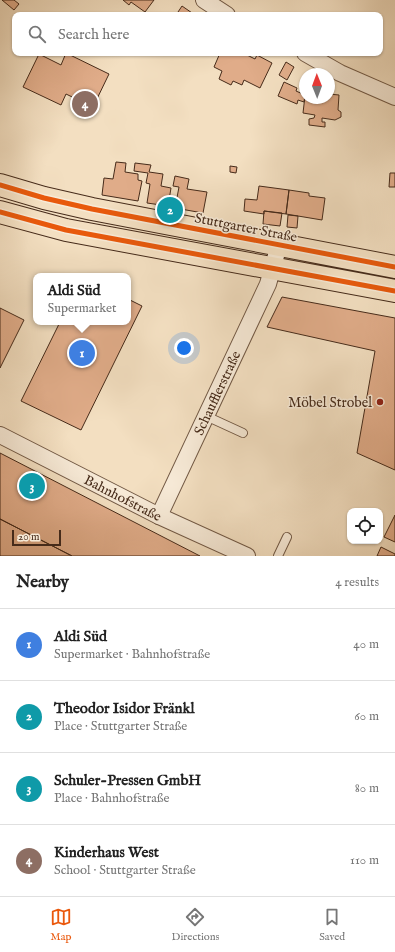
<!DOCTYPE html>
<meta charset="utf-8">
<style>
:root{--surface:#fff;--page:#f6f6f6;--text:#222;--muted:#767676;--line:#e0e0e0;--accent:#ea580c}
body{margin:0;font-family:"IM FELL English",serif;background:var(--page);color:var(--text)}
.controls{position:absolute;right:12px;bottom:12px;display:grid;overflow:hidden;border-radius:8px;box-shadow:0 1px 3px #0004}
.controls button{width:36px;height:36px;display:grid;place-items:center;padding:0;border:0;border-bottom:1px solid var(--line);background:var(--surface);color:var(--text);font:20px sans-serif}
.compass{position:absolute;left:299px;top:68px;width:36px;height:36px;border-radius:50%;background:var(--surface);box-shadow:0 1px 3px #0004;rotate:359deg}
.scale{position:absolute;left:12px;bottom:10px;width:49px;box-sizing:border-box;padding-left:4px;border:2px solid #462b1a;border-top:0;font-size:11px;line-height:14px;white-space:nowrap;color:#462b1a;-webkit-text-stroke:3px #f7ead7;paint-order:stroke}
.you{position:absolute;left:184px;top:348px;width:14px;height:14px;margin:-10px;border:3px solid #fff;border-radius:50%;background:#1a73e8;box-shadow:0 0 0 6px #1a73e833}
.badge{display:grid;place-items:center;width:26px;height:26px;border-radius:50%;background:var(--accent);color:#fff;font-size:13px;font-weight:700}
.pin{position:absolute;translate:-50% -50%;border:2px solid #fff;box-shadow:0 1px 4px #0006}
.popup{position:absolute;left:33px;top:273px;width:98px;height:52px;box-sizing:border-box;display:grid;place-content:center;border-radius:8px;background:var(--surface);filter:drop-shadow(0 1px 3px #0005);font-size:13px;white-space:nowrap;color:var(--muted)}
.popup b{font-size:15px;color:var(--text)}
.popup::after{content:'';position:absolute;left:50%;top:100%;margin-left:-8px;border:8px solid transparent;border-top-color:var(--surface)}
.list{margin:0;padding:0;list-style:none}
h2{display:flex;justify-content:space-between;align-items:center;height:52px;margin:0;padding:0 16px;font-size:17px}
h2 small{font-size:13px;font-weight:400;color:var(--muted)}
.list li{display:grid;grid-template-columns:26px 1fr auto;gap:12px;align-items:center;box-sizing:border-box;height:72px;padding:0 16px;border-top:1px solid var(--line)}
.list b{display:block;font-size:15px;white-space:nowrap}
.list p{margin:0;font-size:13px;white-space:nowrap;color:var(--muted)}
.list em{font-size:13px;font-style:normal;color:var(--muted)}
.icon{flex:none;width:22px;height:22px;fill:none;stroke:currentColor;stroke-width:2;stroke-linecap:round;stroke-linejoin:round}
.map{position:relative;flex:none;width:395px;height:556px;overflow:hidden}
.search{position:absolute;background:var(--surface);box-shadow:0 1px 3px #0004;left:12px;right:12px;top:12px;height:44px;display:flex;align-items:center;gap:10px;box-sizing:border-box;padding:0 14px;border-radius:8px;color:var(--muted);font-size:15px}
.sheet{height:340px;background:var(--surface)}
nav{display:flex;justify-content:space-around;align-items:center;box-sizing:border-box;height:56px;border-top:1px solid var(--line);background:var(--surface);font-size:11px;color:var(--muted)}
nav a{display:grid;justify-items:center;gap:2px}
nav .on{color:var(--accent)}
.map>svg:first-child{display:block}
.building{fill:#e0ac89;stroke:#462b1a}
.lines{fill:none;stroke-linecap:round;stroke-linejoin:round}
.lane-casing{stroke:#715844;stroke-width:10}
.street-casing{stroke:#715844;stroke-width:18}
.primary-casing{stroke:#462b1a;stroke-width:24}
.lane{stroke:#f7ead7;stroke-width:8}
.street{stroke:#f7ead7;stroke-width:16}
.primary{stroke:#f3dfc1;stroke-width:22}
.cycleway-casing{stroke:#f7ead7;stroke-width:8}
.cycleway{stroke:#e8590c;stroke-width:5}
.poi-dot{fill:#8f2418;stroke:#f7ead7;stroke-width:1.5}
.labels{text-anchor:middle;stroke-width:3;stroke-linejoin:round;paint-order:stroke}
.street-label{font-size:14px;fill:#462b1a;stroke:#f7ead7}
.poi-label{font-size:14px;fill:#462b1a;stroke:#f7ead7;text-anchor:end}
</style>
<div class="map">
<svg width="395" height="556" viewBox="0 0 395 556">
<rect width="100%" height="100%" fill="#f3dfc1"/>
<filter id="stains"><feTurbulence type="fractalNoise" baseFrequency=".005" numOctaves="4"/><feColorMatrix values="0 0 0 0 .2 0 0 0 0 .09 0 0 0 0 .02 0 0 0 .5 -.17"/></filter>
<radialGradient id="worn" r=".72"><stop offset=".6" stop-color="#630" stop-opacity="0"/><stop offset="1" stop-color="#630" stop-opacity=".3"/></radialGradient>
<path class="building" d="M2 0H14L19 4 14 10Z
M123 0H154L145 12 131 2 129 5Z
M182 6 195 15H176Z
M66 53 109 74 93 107 66 94 61 105 23 87 39 54 61 65Z
M220 53H243L255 59 257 55 272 63 260 88 244 80 242 85 233 81 231 85 219 79 222 71 214 67Z
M286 62 294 67 287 80 279 75Z
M284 82 297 88 296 91 305 95 304 102 298 100 297 104 278 96Z
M329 94 339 95 338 110 341 112V117L335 120 322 118V122H325V127L309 125V119L314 118 315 115 303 113 305 96V98H329Z
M116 162 126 163 125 172 138 174V180L142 181 138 201 102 195 104 178 113 179Z
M135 163 151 165 149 172 163 174 161 186 171 188 168 206 147 203 150 184 146 183 148 173 134 171Z
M230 166 237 167 236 173 230 172Z
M390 173H395V187H389Z
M175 176 189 179 187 189 207 192 203 213 175 208 179 187 173 186Z
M259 186 289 190 286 214 264 211V214L244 211 245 199 257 200Z
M289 190 309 193V196L325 198 322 220 286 214Z
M264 211 282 213 280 226 263 224Z
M288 215 298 216 297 228 287 227Z
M282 297 395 318V470L357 453 375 351 267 327Z
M128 299 142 306 81 430 21 401 60 322H128Z
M0 308 24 320 0 368Z
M0 453 200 556H72L0 519Z
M395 515V542L384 537Z
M0 519 72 556H0Z
M381 547 395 554V556H377Z"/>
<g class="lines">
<g class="lane-casing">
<path id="lane" d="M206 416 243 433
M278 556 287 537"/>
</g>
<g class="street-casing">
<g id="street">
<path d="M204 0 227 15"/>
<path d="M305 53 340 73 395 97"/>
<path id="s1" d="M0 435 159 516 247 556"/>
<path id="s2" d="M159 516 268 284 279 245"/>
</g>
</g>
<g class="primary-casing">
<path id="primary" d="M0 185 44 198 92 209 395 267
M0 212 66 230 395 291"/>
</g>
<use href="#lane" class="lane"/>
<use href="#street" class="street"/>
<use href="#primary" class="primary"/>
<g class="cycleway-casing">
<path id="cycleway" d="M0 185 44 198 92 209 395 267
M0 212 66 230 395 291"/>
</g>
<use href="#cycleway" class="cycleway"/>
</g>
<circle class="poi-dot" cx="380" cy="402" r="4"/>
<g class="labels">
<g class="street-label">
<text transform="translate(246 227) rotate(11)" y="5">Stuttgarter Straße</text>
<text dy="5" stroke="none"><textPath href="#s2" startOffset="136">Schaufflerstraße</textPath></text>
<text dy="5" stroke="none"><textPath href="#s1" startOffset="138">Bahnhofstraße</textPath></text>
</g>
<g class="poi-label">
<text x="372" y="407">Möbel Strobel</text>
</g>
</g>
<rect width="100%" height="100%" filter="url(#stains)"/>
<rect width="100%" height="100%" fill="url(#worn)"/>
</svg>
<div class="controls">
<button><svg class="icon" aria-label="locate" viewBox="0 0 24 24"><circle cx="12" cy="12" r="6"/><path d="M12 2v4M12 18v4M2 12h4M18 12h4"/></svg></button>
</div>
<svg class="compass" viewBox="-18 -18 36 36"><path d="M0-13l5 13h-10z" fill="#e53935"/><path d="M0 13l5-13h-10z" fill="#767676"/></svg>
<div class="scale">20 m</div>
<div class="you"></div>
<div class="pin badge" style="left:82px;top:353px;background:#3f7fe0">1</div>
<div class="popup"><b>Aldi Süd</b>Supermarket</div>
<div class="pin badge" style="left:170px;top:210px;background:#0f9aa8">2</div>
<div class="pin badge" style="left:32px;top:486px;background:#0f9aa8">3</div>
<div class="pin badge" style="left:85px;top:104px;background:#8d6e63">4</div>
<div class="search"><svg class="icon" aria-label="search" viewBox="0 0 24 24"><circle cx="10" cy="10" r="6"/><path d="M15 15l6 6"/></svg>Search here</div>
</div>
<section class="sheet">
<h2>Nearby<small>4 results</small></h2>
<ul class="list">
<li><span class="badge" style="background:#3f7fe0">1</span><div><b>Aldi Süd</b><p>Supermarket · Bahnhofstraße</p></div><em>40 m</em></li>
<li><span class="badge" style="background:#0f9aa8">2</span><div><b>Theodor Isidor Fränkl</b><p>Place · Stuttgarter Straße</p></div><em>60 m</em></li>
<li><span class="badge" style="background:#0f9aa8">3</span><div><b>Schuler-Pressen GmbH</b><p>Place · Bahnhofstraße</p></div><em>80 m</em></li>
<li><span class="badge" style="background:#8d6e63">4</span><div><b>Kinderhaus West</b><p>School · Stuttgarter Straße</p></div><em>110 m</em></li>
</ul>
</section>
<nav>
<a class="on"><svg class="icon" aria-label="map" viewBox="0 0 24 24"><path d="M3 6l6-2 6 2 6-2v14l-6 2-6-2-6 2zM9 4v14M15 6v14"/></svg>Map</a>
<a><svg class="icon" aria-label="directions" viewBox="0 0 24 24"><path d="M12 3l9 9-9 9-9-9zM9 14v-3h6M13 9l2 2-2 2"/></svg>Directions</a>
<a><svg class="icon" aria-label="saved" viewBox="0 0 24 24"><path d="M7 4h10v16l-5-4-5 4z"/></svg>Saved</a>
</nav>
